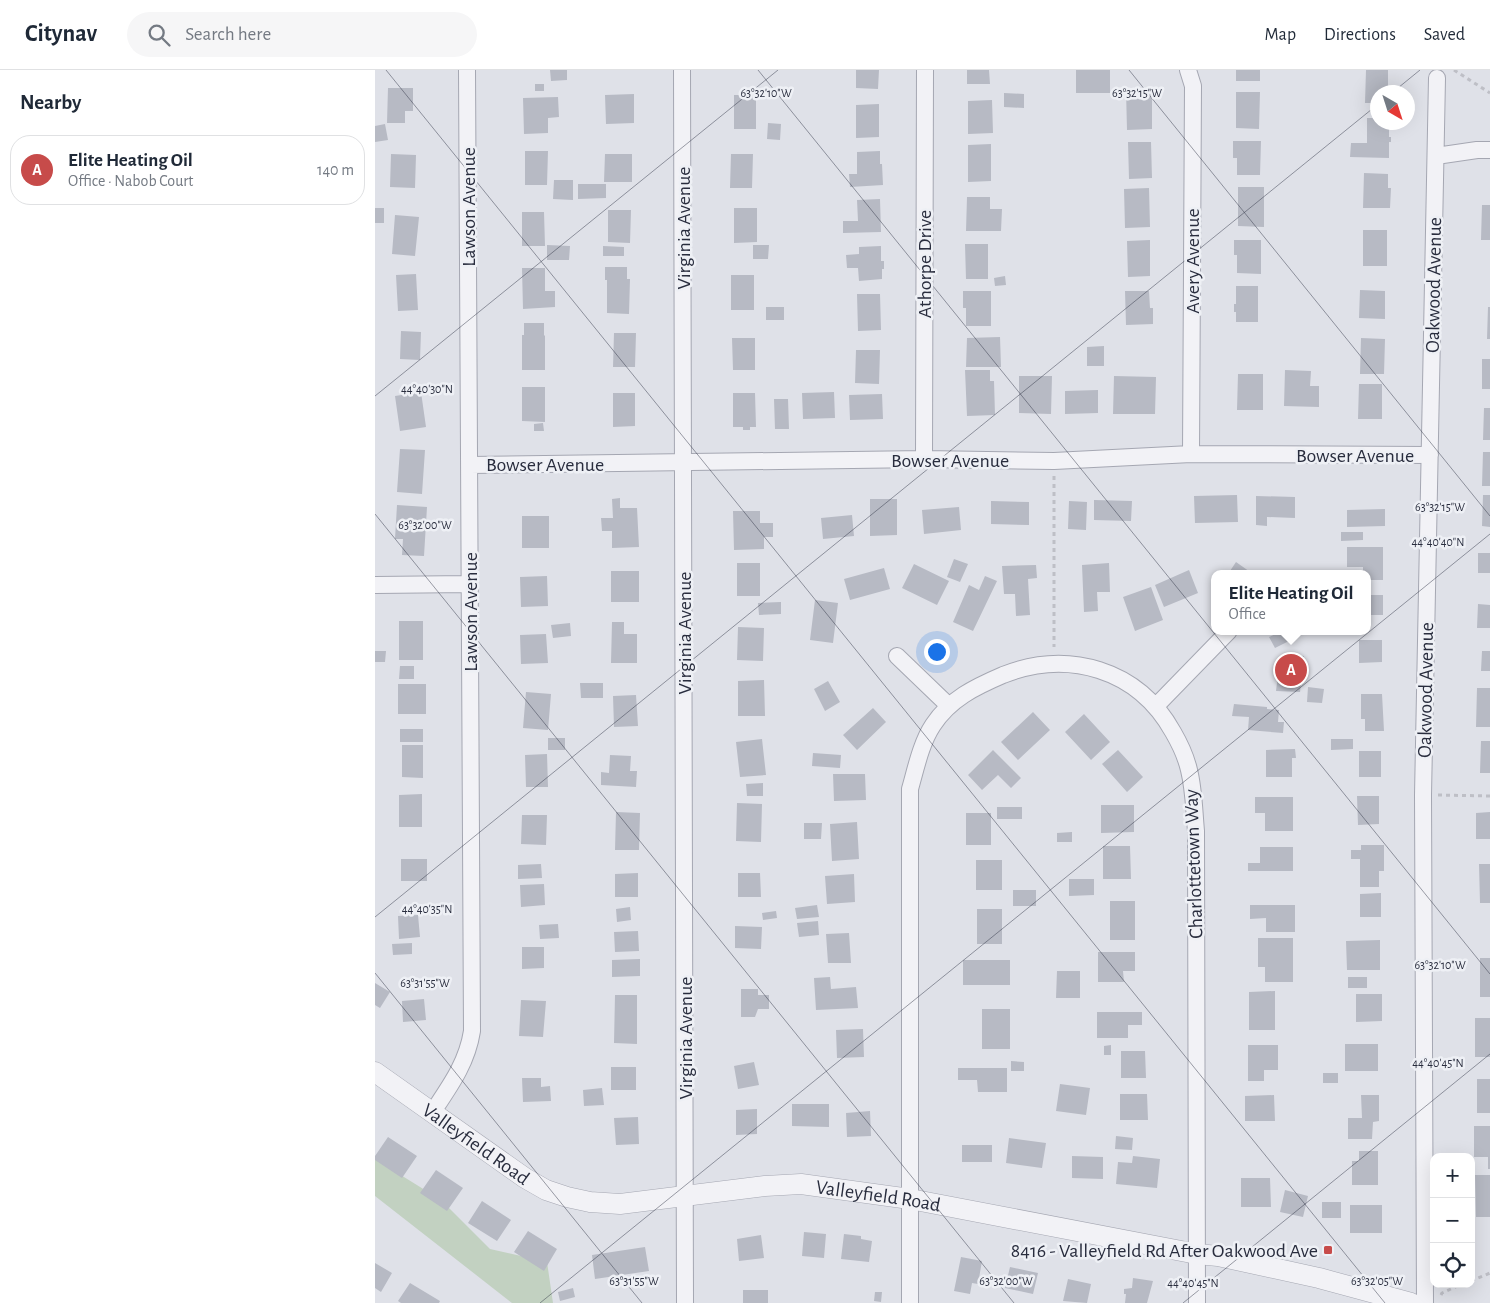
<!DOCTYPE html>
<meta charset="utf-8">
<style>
:root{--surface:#fff;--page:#f6f6f7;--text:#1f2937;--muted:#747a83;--line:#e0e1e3;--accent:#c74b4a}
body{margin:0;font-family:"Alegreya Sans",sans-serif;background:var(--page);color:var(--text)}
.controls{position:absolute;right:15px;bottom:15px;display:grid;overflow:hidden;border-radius:10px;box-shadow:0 5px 20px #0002}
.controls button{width:45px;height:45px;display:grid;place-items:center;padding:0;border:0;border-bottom:1px solid var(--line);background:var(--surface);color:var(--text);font:25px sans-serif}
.compass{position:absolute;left:995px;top:15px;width:45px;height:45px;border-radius:50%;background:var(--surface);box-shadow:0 5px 20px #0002;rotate:141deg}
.you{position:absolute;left:561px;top:581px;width:18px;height:18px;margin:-12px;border:4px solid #fff;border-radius:50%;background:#1a73e8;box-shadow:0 0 0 8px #1a73e833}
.badge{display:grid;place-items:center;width:32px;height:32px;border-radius:50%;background:var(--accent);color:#fff;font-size:16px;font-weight:700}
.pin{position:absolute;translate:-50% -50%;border:2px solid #fff;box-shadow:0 1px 5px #0006}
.popup{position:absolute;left:836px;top:500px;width:160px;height:65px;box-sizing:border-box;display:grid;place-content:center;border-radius:10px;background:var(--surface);filter:drop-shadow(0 1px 4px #0005);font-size:16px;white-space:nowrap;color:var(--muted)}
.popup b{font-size:19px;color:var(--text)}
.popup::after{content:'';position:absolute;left:50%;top:100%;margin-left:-10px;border:10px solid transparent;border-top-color:var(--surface)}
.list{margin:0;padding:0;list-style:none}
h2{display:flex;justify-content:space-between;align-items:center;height:65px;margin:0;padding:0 20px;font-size:21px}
h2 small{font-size:16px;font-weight:400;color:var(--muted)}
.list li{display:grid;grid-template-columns:32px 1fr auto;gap:15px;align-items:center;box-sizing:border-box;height:70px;margin:0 10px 10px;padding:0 10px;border:1px solid var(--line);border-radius:20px}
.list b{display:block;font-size:19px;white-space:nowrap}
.list p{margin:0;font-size:16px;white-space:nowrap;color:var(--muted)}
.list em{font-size:16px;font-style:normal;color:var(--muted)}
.icon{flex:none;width:28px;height:28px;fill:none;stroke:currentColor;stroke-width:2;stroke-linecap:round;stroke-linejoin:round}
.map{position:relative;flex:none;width:1115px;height:1233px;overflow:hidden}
header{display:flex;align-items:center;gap:30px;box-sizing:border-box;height:70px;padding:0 25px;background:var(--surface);border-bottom:1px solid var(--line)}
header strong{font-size:24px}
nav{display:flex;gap:28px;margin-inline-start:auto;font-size:18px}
.search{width:350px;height:45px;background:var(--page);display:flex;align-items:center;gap:12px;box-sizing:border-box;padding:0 18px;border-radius:28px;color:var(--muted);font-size:19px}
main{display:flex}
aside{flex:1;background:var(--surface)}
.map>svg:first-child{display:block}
.green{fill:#c2d1c1}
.building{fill:#b7bac4}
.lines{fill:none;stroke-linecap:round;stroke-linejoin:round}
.minor-casing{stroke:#a5a7b2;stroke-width:18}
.tertiary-casing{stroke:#a5a7b2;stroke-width:21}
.path{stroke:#bebfc6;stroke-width:3;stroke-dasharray:4 4;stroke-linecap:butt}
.minor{stroke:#f2f2f6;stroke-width:16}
.tertiary{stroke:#f2f2f6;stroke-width:20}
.ticks{fill:none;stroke:#292d3e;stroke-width:1;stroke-opacity:0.45}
.poi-dot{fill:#c74b4a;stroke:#eef0f5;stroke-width:2}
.labels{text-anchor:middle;stroke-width:5;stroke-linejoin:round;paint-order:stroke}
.street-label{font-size:20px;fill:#292d3e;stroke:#eef0f5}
.poi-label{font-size:20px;fill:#292d3e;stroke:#eef0f5;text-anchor:end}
.ticks-label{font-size:12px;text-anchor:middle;fill:#292d3e;stroke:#eef0f5;stroke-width:5;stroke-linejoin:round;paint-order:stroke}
</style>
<header>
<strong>Citynav</strong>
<div class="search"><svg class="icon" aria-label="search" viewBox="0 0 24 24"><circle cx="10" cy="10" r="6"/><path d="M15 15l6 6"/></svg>Search here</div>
<nav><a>Map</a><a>Directions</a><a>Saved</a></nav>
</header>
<main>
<aside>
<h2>Nearby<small></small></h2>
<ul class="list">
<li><span class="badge">A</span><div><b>Elite Heating Oil</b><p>Office · Nabob Court</p></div><em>140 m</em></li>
</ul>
</aside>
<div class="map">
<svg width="1115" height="1233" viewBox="0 0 1115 1233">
<rect width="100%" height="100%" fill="#dfe1e8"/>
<path class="green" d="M0 1089 66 1130 115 1179 172 1192 178 1233H137L0 1126Z"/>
<path class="building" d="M175 0H192V10L176 11Z
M481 0H504L503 19 481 18Z
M592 0H614L615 14H592Z
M701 0H735V23H701Z
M861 0H885V11H861Z
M991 0H1013V22H1002V33H990Z
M160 14H169V21H160Z
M13 18H38V41H30V53H12Z
M751 20H777V59L752 60Z
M861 22H885L884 59 861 58Z
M629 23 649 24V38L629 37Z
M259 24V53L231 54 230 25Z
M359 25H381V59H359Z
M183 27 184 47 173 48V63L149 64 148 28Z
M617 30 618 63 593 64V31Z
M504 34V67L481 68V35Z
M992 48H1002V52H1014V67H1016V72H1014V88L975 87 976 73H992Z
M393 53 406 54 405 70 392 69Z
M10 54 13 70 0 72V56Z
M858 71H886L885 105H862V88H858Z
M753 72H776L777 108 754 109Z
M616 74V111L593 112V75Z
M150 81H173L172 115H150Z
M505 81V94H507L508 115 475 117 474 104H482V82Z
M16 84 41 85 40 118 15 117Z
M230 84H257V112H229Z
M356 84H378L377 118H355Z
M989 103 1013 104V118H1016L1015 138H988Z
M179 110H198V130L178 129Z
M203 114H231V128L203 129Z
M863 117H889V157L863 156Z
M774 118 775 157 750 158 749 119Z
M592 127H615V139H627L626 161H591Z
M505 129 506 162 468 163V151H483L482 130Z
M1107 135H1115V170H1106Z
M0 138H9V153H0Z
M359 138H382V172L359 173Z
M233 140H256L255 173 233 172Z
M147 142H169L170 176H147Z
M20 145 44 147 40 186 17 184Z
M988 160H1012V196H988Z
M775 170V206L753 207 752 171Z
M859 170H886V204L862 203V185H859Z
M590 174H613V209H591Z
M172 175 195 176 194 190H172Z
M378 175H394L393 189H378Z
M228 176 249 177V186H228Z
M506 176V191H509V199H507V209L484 211 483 198H472L471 185 484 184V177Z
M230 197H252V209H255L254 244 232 243V210H230Z
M147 198H170V221H180V237L148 239Z
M41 204 43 240 23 241 21 205Z
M356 205H379V240H356Z
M630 206 631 215 620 216 619 208Z
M861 216H883V252H861V242H859V234H861Z
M985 220 1010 221V249L984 248Z
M588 221H616V256H591V238H588Z
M750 221H774L775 238H778V254L751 255Z
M482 224H505L506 260 483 261Z
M391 237H409V250H391Z
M1113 237H1115V269H1112Z
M149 253H169V265L170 266V300H147V265H149Z
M26 261 46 262 45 290 25 289Z
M239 263H261L260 297H238Z
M625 267 626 297H591L592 268Z
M357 268H380V300H358Z
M986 268 1010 269 1009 304H985Z
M729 276V296H712V277Z
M481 280H505L504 314 480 313Z
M1107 289H1115V319H1107Z
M590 300H615V311H619L620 345 592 346Z
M910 300 936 301 935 316H944V337L909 336Z
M863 304H888V340H862Z
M644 306H677L676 344 644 343Z
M739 306 781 307 780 344H738Z
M984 314H1007V349H983Z
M147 317H170V352L147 351Z
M723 320V343L690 344V321Z
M46 322 51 357 25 361 20 326Z
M459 322 460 348 428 349 427 323Z
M238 323H260V356L238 357Z
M358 323H380L381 357H375V360H368V357H358Z
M507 324 508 349 475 350 474 325Z
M399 329H413L414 359H400Z
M1109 338H1115V370H1108Z
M168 353 169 361H159V354Z
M25 379 50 380 47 424 22 422Z
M1108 382H1115V416H1107Z
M862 425 863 452 820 453 819 426Z
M1108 425H1115V457L1107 456Z
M881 426 920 427V448L892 447V456L881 455Z
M245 428V438H262L264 477 237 478V461H227L226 448H238L237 429Z
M495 429H522V465L495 466Z
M719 430 757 431 756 451 719 450Z
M616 431 654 432V455L616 454Z
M694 431 712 432 711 460 693 459Z
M22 435 52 437 49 486 27 485 28 469H20Z
M584 437 586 460 549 464 547 440Z
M1010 439V456L972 457V440Z
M358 441H385V453H398V467H389V479L359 480Z
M477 445 479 466 448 469 446 448Z
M147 446H174V478H147Z
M966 462H988V470L966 471Z
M972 477H1008V510H992V504H988V497H972Z
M1103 483H1115V503H1103Z
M579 489 593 494 585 512 572 507Z
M861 492 878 504H853Z
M362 493H385V526H362Z
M734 493 735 522H722L723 541 709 542 707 495Z
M539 494 574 511 562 535 527 518Z
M661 495 662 508 653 509 655 545 641 546 640 524H629L627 496Z
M509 498 515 519 475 530 469 509Z
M814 500 823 523 789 537 780 515Z
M236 501H264V532H236Z
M172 506 173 536 146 537 145 507Z
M610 506 622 511 598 561 578 552 594 515 604 520Z
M776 517 788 550 760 561 748 527Z
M992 525H1008V545H995V558H992Z
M440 530 463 533 458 573 435 570Z
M406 532V544L384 545 383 533Z
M1103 534 1115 535V558H1102Z
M24 551H48V590H24Z
M237 552H249V564H262V593H236Z
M195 553 196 566 178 568 176 555Z
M363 557 389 558 388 591 362 590Z
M902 561H934L900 578 894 567 903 563Z
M171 564 173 593 146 594 145 565Z
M984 570H1007V592L984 593Z
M0 581H11L10 592H0Z
M1107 581H1115V601H1106Z
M907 585 929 586 925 622 901 621 904 596H906Z
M25 596H39V609H24Z
M389 610 390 646H363V611Z
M453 611 465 632 450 641 439 619Z
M205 613H228V628H206Z
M23 614H51V644H23Z
M933 617 949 619 947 633 932 632Z
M1102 618H1115V657H1101Z
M151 622 176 624 173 660 148 658Z
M986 624H1007L1009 661H990V649H986Z
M261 625 263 656 239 657 238 626Z
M859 634 892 637V639L904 640 903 652H909L908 663 873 660 874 647 857 646Z
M498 638 511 652 482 680 468 665Z
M658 642 675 660 643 690 626 672Z
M709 644 735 672 716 690 690 662Z
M25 659H48V672H25Z
M173 668H190V680H173Z
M387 669 391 705 365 707 361 672Z
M956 669H978V679L956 680Z
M1106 671H1115V703H1105Z
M27 675H48V708L27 707Z
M920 679 921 688H917V707H891V680Z
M618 680 646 708 636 718 623 705 607 720 593 705Z
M743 680 768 707 752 722 727 694Z
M984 681H1006V707H984Z
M438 683 466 685 465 698 437 696Z
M172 684 173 717H151L150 685Z
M235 685 256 686 255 701H262L261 717 226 715V702L234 703Z
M458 704H490L491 730 459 731Z
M388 713V726H372L371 714Z
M47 724V757H24V725Z
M982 726H1004V754L983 755Z
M880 727H918V761H890V743H880Z
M362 733 387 734 386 772 361 771Z
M726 735H759V762L726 763Z
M622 737H647V749H622Z
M241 742 265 743 264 780H240Z
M1115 742V769H1101V743Z
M591 743H616V775H591Z
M147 745H172L171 775 146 774Z
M482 752 484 789 457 791 455 754Z
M429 753H447L446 769H429Z
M697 762V772H682V763Z
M986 775H1009V801H1004V817H985V789H976V780H986Z
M728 776H755L756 809H728Z
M885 777H918V801H873V793H885Z
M26 789H52V811H26Z
M601 790H627V820H601Z
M166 794 167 808 143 809V795Z
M1104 794H1115V833H1105Z
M263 803V827H240V804Z
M363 803H385L386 827H363Z
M479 804 480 832 452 834 450 806Z
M694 809H719V825L694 826Z
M169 814 170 835 146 837 145 815Z
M638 820H661V836H638Z
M1006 823V847H985V824Z
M735 831H760V870H735Z
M442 835 444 847 422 849 420 838Z
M875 835H920V862H891V848L875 849Z
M255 837 256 850 242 852 241 839Z
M602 839H627V874H602Z
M401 841 402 848 388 850 387 843Z
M43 845 45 867 24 869 23 846Z
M443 851 444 865 424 867 422 853Z
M183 854 184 868 165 869 164 855Z
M360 856 387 857 386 879 360 878Z
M263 861 264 881 240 882 239 862Z
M474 863 476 893H453L451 864Z
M883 868H918V912H890V897H883Z
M1005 870V900H972L971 871Z
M37 873V884L18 885 17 874Z
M147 877H169V898L147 899Z
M723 882H760V901H748L749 912H723Z
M1105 888H1115V927H1105Z
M265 889V906L237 907V890Z
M588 890H635V915H588Z
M682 901H705V928H681Z
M455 907 456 919 481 917 483 938 441 940 439 908Z
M973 907H992V918H973Z
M0 913 15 922 5 938 0 935Z
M366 919H383V925H394V939H383L380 947H366Z
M900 921V960H874V922Z
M981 924H1007V951L981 952Z
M240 925H262V974L239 973Z
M49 929 51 950 28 952 27 931Z
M146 930 171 931 168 967 144 966Z
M607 939H635V979H607Z
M722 942H767V955H753V968H722Z
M1100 948H1115V987H1100Z
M488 959 489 987 462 988 461 960Z
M970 974H1003V1001H970Z
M736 975V985H729V976Z
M873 975H903V1000H889V1011H873Z
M746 981H770L771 1008H746Z
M636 991 649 992V1001H636Z
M379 992 384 1015 363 1019 359 996Z
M236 997H261V1020H236Z
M583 998H632V1022H603L602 1010H583Z
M948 1003H963V1013H948Z
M147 1008H166V1017L175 1016 176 1031 148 1032Z
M1102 1009H1115V1043H1102Z
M685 1014 715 1018 711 1045 681 1041Z
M227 1018 229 1035 209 1036 208 1020Z
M745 1024H772L773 1050H745Z
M899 1025 900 1051H870V1026Z
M986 1025H1004V1051L998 1052 997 1069H973V1048H987Z
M417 1034H454V1057L417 1056Z
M382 1039V1064L361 1065V1040Z
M495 1041 496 1066 472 1067 471 1043Z
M263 1047 264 1074 241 1075 239 1048Z
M1099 1056H1115V1099H1113V1087H1099Z
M741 1066 758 1068 757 1080 740 1079Z
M13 1067 42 1086 27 1108 0 1090V1086Z
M634 1068 671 1073 667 1098 631 1093Z
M587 1075H617V1092H587Z
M984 1081H1003V1115H977V1091H984Z
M697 1086 728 1087V1109L697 1108Z
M758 1086 785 1089 782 1118 741 1114 743 1092 757 1093Z
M61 1100 88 1118 72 1141 45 1123Z
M1100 1105H1115V1147H1101Z
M866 1108H895L896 1137H866Z
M910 1120 933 1126 928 1147 905 1142Z
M107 1131 136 1150 122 1171 93 1153Z
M947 1132H966V1148H947Z
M975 1135H1007V1163H975Z
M153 1161 182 1179 169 1201 139 1182Z
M429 1162 451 1164 449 1188 427 1186Z
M469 1164 486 1166V1169L497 1171 494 1192 466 1189Z
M386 1165 389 1188 364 1191 362 1169Z
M270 1177 274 1201 220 1209 217 1185Z
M586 1187 607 1191 603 1214 597 1213 595 1224 579 1221Z
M0 1193 17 1203 6 1222 0 1218Z
M635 1197 663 1203 658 1224 630 1218Z
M758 1208 778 1211 772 1233H750L751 1224H749V1219L757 1218Z
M693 1209 716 1214 712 1233 688 1231Z
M35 1213 65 1231 64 1233H26L23 1231Z
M198 1218 200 1227 185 1231 183 1222Z
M368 1220H393V1233H368Z
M500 1222H507L506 1232 499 1231Z"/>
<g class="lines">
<g class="minor-casing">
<path id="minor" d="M307 0 310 1233
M813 0 818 16 816 384
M1061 86 1102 80H1115
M549 389 550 0
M95 395 549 389 679 391 816 384 1055 385
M0 515 94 514
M522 586 573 635
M781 636 854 561
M57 1043C75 1016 92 993 97 961L92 0
M535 1233V719C541 698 546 673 558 655 575 629 600 617 628 605 693 579 763 599 798 662 805 674 811 687 814 700 819 720 819 740 821 761L822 1233
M1050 1233 1048 725 1062 8"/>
</g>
<g class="tertiary-casing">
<g id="tertiary">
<path id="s1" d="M0 1002 150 1108 171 1120 192 1127 215 1132 245 1134 390 1116 426 1114 535 1129 822 1184 843 1186 944 1208 1036 1233"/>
</g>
</g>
<path class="path" d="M1079 0 1115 23
M679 406V577
M1063 725 1115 726
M1096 1211 1115 1203
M1066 1225 1067 1223 1087 1214"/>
<use href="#minor" class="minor"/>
<use href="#tertiary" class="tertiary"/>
</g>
<path class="ticks" d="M11 0 1010 1233M383 0 1115 904M754 0 1115 446M1018 22 1045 0M0 326 403 0M0 444 639 1233M0 847 1002 35M0 903 267 1233M165 1233 1115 464M808 1233 1115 984"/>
<rect class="poi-dot" x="948" y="1175" width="10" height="10" rx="2.5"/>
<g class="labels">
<g class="street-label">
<text transform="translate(93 137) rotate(-90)" y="7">Lawson Avenue</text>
<text transform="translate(308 158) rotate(-90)" y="7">Virginia Avenue</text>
<text transform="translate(817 191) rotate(-90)" y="7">Avery Avenue</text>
<text transform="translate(549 194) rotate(-90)" y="7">Athorpe Drive</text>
<text transform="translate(1058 215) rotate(-89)" y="7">Oakwood Avenue</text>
<text x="980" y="392">Bowser Avenue</text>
<text x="575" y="397">Bowser Avenue</text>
<text x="170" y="401">Bowser Avenue</text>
<text transform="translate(95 542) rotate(-90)" y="7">Lawson Avenue</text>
<text transform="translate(309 563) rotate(-90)" y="7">Virginia Avenue</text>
<text transform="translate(1050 620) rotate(-89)" y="7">Oakwood Avenue</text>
<text transform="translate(818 794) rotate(-92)" y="7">Charlottetown Way</text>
<text transform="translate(310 968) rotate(-90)" y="7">Virginia Avenue</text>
<text dy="7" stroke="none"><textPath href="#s1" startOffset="124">Valleyfield Road</textPath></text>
<text dy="7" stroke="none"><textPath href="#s1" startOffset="544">Valleyfield Road</textPath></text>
</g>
<g class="poi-label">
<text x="943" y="1187">8416 - Valleyfield Rd After Oakwood Ave</text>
</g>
</g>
<g class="ticks-label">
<text x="391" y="27">63°32'10"W</text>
<text x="762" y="27">63°32'15"W</text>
<text x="52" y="323">44°40'30"N</text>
<text x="1065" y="441">63°32'15"W</text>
<text x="50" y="459">63°32'00"W</text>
<text x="1063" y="476">44°40'40"N</text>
<text x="52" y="843">44°40'35"N</text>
<text x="1065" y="899">63°32'10"W</text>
<text x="50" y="917">63°31'55"W</text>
<text x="1063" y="997">44°40'45"N</text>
<text x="259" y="1215">63°31'55"W</text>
<text x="631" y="1215">63°32'00"W</text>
<text x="1002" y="1215">63°32'05"W</text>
<text x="818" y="1217">44°40'45"N</text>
</g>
</svg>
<div class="controls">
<button>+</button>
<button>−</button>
<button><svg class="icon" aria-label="locate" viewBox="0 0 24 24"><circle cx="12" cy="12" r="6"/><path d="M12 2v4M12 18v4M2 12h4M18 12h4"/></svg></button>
</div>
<svg class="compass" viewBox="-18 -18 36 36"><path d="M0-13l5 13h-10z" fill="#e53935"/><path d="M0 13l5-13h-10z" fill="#747a83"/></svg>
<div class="you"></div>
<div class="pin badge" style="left:916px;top:600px">A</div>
<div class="popup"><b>Elite Heating Oil</b>Office</div>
</div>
</main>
